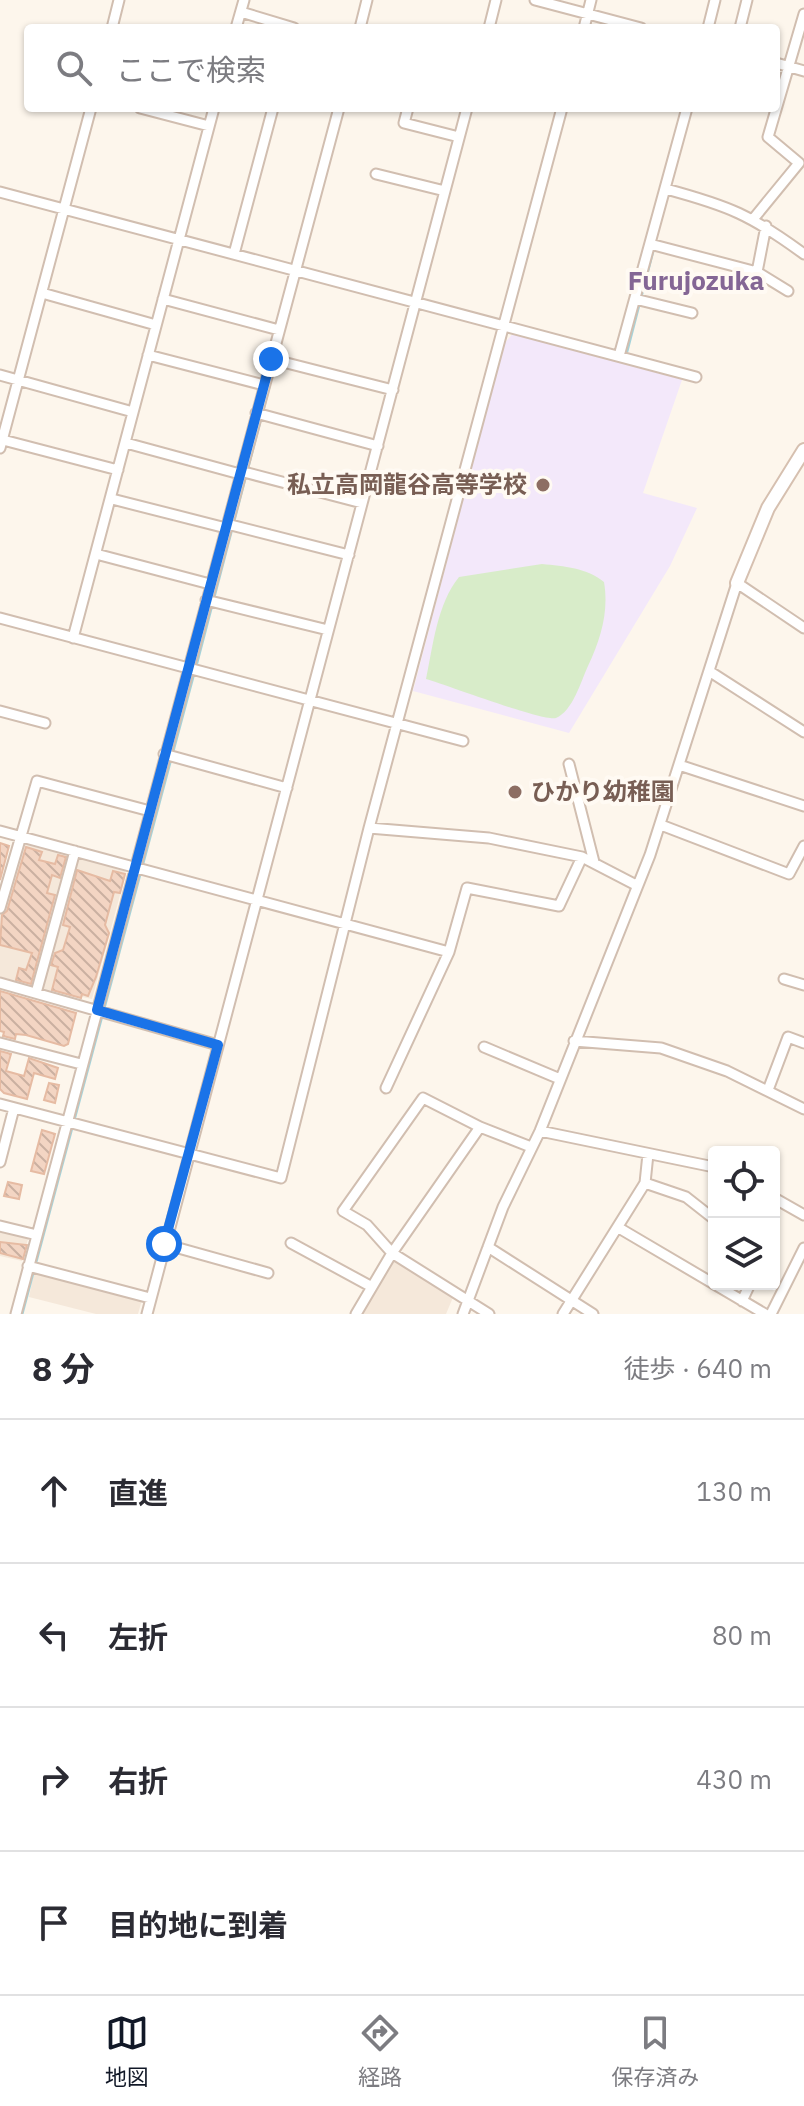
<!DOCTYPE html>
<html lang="ja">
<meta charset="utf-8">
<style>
:root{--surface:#fff;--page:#f2f2f3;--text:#2b2b33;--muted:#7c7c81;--line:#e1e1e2;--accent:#111827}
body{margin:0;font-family:"IBM Plex Sans","Noto Sans JP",sans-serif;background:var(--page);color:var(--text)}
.controls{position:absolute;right:24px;bottom:24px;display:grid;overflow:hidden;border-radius:8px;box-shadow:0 2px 6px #0004}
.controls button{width:72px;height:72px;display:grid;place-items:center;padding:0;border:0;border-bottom:2px solid var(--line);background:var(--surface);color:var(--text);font:40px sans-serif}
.stop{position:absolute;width:24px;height:24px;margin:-18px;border:6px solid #1a73e8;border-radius:50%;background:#fff}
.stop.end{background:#1a73e8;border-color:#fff;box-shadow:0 2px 8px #0008}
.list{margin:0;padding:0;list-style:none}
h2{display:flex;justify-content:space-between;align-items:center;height:104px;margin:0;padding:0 32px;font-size:34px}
h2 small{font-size:26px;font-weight:400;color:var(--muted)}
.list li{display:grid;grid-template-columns:52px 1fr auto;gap:24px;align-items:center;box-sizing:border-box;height:144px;padding:0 32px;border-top:2px solid var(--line)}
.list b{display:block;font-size:30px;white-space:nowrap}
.list em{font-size:26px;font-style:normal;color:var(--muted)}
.icon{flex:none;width:44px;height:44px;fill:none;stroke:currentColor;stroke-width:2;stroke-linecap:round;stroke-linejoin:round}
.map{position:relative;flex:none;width:804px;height:1314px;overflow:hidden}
.search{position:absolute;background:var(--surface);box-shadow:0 2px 6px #0004;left:24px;right:24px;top:24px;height:88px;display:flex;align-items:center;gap:20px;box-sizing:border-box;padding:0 28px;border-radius:8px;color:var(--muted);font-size:30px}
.sheet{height:680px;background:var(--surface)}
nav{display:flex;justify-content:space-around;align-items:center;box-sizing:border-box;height:112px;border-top:2px solid var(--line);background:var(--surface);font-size:22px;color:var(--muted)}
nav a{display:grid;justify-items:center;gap:4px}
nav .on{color:var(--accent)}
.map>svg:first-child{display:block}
.residential{fill:#f5e8da}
.education{fill:#f3e8fa}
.green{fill:#d8ecc9}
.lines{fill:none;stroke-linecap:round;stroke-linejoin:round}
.stream{stroke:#a5d3da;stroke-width:3}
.building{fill:url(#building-back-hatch);stroke:#e6bba3;stroke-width:2}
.street-casing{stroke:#d1beb0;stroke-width:13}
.secondary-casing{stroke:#d6c0b0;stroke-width:16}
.street{stroke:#fff;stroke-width:9}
.secondary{stroke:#fff;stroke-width:12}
.route{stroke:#1a73e8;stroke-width:10}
.education-dot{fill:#8d6e63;stroke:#fffaf3;stroke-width:3}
.labels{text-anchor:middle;stroke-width:8;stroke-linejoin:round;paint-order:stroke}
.education-label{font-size:24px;font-weight:bold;fill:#785e54;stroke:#fffaf3;text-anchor:end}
.neighbourhood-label{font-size:26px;font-weight:bold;fill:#846695;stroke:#fffaf3}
</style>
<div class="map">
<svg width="804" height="1314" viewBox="0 0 804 1314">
<defs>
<pattern id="building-back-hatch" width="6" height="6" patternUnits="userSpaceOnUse" patternTransform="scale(2)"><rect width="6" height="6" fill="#f3d5c3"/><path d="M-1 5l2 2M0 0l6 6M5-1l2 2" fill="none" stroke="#cab0a1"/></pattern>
</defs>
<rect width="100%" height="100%" fill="#fdf6ec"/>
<path class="residential" d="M25 839 66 851 71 859 37 985 0 977V911Z
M80 853 121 865 126 873 92 999 44 989 41 984 73 857Z
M0 1232 28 1239 22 1261 0 1256Z
M392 1259 454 1295 446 1314H355Z
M34 1273 142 1300 138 1314H96L29 1297Z"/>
<path class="education" d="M514 332 683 377 643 493 697 508 670 566 569 733 413 691 504 344Z"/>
<path class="green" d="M542 564C564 566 587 568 604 582 609 611 601 639 588 666 581 681 573 711 556 718 544 722 447 685 426 679 433 646 437 604 459 577Z"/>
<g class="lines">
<path class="stream" d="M627 351 654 247
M196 666 269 387
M22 1314 194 673"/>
</g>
<path class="building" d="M0 843 9 846 0 880Z
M26 847 42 852 39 860 55 864 58 855 66 857 60 878 52 875 47 893 55 895 31 984 16 980 19 968 26 970 32 953 0 945 2 915 7 911Z
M77 870 110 881 113 871 125 874 120 893 114 892 105 925 109 933 96 977 88 996 82 994 81 998 52 990 58 967 51 965 55 953 63 950 70 927 63 925Z
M0 991 76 1013 68 1044 64 1046 26 1035 16 1034 15 1039 3 1036 4 1032 0 1031Z
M0 1051 11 1054 6 1071 24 1076 29 1058 58 1068 55 1079 34 1073 27 1099 4 1093 0 1089Z
M49 1083 59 1085 55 1103 44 1100Z
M42 1130 55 1134 44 1174 31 1171Z
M8 1182 22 1185 19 1199 4 1196Z
M0 1242 27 1245 23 1259 0 1253Z"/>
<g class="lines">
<g class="street-casing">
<path id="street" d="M535 0 641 28
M241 12 294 28
M112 28 119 0
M236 28 244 0
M360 28 367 0
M489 28 496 0
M584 28 591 0
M708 28 715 0
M740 28 747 0
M776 63 804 71
M140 108 209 126
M408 108 404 123 459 137
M376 174 445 191
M666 189C729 206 751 215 804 254
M0 192 696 377
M754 218 799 163 768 137 804 14
M650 244 757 272 788 291
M234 254 273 108
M757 272 766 226
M42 293 156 325
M163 299 279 330
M635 299 692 313
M148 355 264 385
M619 356 687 108
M271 359 393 390
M0 375 133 412
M256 413 378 446
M3 440 118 470
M126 443 240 474
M0 448 91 108
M240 471 362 503
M112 499 226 528
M227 524 349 555
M96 554 210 584
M206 600 328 630
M0 618 463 741
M73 638 214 108
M709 671 804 732
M0 711 45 723
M164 754 287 788
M569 764 594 862
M679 765 804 806
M661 825 789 874 804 846
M369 828 489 838 582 857 636 885
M0 831 449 952
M0 908 37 781 150 811
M784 979 804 985
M0 983 218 1045
M36 993 75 851
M574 1041 661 1048 727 1071 804 1109
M0 1043 81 1064
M484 1047 560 1079
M386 1088 449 952 467 888 559 906 582 857
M768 1090 788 1037 804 1043
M0 1104 281 1178 369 828 562 108
M480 1127 531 1147
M540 1131 714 1167
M0 1162 14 1108
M645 1183 686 1197 714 1219
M774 1198 804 1215
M0 1226 37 1235
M619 1228 765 1314
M291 1243 372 1287
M164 1244 268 1273
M488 1247 593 1314
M28 1266 150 1298
M742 1301 750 1284
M16 1314 339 108
M147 1314 467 108
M356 1314 392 1253 480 1127 423 1098 343 1211 367 1225 392 1253 489 1314
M463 1314 503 1207 540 1131 650 855 737 583 804 628
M563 1314 645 1183 648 1154
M771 1314 804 1248"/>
</g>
<g class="secondary-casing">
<path id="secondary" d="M737 583 768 508 804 450"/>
</g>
<use href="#street" class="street"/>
<use href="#secondary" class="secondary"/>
</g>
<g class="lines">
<path class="route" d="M164 1244 218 1045 97 1010 271 359"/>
</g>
<g class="education-dot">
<circle cx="543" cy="485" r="8"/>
<circle cx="515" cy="792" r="8"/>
</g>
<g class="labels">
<g class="education-label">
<text x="527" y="493">私立高岡龍谷高等学校</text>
<text x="531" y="800" text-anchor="start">ひかり幼稚園</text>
</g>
<g class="neighbourhood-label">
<text x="696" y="290">Furujozuka</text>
</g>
</g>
</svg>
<div class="controls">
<button><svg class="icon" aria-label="locate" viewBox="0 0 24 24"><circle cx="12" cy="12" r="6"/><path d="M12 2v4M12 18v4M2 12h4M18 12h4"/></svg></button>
<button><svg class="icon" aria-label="layers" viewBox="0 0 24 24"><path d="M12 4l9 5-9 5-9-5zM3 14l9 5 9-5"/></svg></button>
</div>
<div class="stop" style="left:164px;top:1244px"></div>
<div class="stop end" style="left:271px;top:359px"></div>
<div class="search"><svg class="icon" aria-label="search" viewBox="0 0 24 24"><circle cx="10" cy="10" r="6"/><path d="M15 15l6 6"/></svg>ここで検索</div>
</div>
<section class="sheet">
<h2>8 分<small>徒歩 · 640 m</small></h2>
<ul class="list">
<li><svg class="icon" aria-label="ahead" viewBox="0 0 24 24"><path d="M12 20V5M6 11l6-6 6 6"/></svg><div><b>直進</b></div><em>130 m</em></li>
<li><svg class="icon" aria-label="left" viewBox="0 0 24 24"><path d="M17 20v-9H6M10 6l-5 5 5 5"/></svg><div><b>左折</b></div><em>80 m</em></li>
<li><svg class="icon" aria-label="right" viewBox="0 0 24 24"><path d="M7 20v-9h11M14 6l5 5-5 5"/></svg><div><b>右折</b></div><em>430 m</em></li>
<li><svg class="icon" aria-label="arrive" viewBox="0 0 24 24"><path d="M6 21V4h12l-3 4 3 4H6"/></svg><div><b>目的地に到着</b></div></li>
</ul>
</section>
<nav>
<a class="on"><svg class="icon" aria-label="map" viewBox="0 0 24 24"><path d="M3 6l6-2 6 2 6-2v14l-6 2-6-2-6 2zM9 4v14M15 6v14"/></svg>地図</a>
<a><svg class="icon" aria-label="directions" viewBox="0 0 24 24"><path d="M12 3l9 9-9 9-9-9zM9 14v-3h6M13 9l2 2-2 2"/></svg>経路</a>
<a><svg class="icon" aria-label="saved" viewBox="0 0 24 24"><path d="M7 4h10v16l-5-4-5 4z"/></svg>保存済み</a>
</nav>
